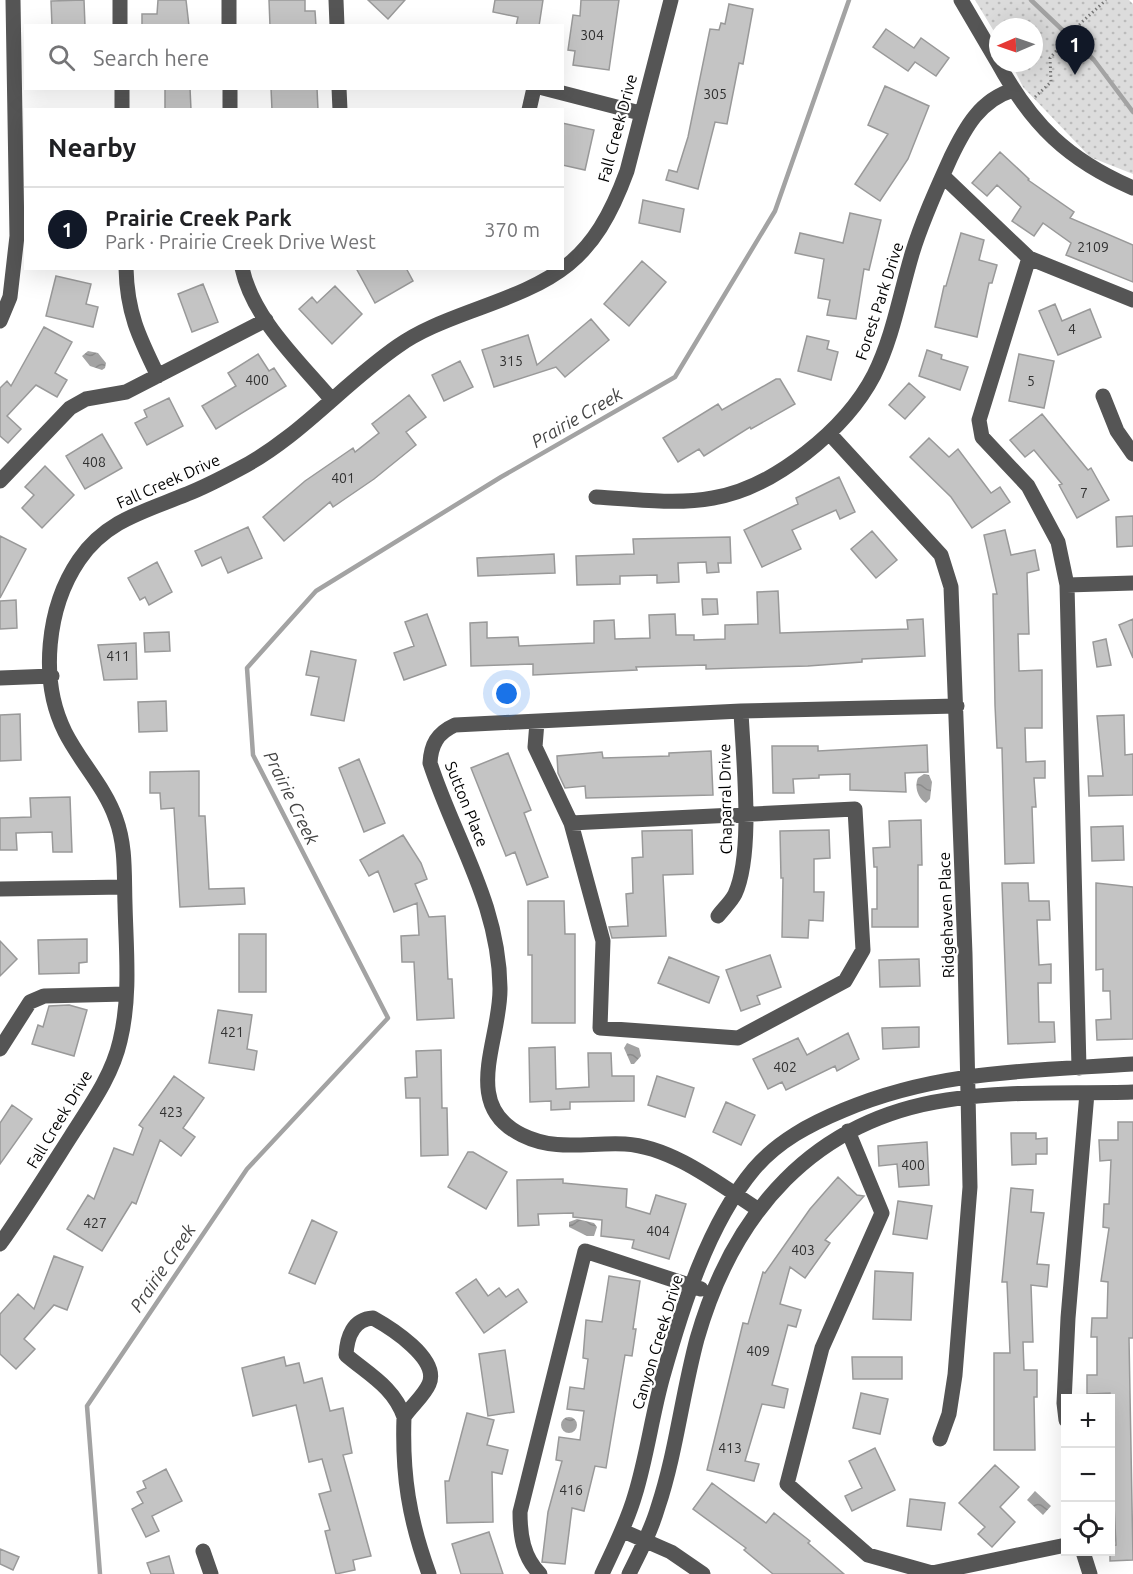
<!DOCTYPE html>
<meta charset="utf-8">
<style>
:root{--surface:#fff;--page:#f2f2f2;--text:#202124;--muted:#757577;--line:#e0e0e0;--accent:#111827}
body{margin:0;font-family:Ubuntu,sans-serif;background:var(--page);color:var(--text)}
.controls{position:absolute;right:18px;bottom:18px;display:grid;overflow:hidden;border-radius:0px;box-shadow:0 6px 24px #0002}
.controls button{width:54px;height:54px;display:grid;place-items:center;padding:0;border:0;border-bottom:2px solid var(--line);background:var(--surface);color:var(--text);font:30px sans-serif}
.compass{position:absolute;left:989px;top:18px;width:54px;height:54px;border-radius:50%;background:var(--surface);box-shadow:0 6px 24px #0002;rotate:268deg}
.you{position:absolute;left:507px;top:694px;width:21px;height:21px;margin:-15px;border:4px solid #fff;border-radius:50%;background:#1a73e8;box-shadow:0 0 0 9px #1a73e833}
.badge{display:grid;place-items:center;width:39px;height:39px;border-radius:50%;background:var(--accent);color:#fff;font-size:20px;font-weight:700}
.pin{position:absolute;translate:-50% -50px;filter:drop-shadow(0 2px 3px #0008)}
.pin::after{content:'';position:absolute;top:32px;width:21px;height:18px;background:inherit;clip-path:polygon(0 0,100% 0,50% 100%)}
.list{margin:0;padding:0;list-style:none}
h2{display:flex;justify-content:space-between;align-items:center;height:78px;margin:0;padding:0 24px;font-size:26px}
h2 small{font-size:20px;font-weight:400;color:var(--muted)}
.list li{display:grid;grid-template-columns:39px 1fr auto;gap:18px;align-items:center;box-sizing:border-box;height:84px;padding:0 24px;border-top:2px solid var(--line)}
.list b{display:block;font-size:22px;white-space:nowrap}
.list p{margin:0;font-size:20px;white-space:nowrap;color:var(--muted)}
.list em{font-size:20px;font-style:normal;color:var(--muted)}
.icon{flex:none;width:33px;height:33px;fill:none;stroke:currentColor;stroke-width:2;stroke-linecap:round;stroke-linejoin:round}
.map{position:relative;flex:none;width:1133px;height:1574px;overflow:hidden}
.search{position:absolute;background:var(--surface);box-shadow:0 6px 24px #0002;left:24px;top:24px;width:540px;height:66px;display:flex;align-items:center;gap:15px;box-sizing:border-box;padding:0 21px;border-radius:0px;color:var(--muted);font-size:22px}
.panel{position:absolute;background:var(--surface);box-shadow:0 6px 24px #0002;left:24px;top:108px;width:540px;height:162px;border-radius:0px}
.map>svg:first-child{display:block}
.park{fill:url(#park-dots)}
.water{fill:url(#water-waves)}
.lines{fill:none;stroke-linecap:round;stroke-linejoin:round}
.stream{stroke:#a3a3a3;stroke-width:4.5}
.building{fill:#c4c4c4;stroke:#999;stroke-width:1.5}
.path{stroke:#777;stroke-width:3;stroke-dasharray:1.5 3;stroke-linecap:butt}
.minor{stroke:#555;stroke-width:15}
.labels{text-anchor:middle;stroke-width:4.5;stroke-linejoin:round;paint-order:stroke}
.number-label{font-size:14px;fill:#313131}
.street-label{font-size:16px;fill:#000;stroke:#fff}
.water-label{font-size:18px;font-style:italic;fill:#444;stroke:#fff}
</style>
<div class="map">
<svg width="1133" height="1574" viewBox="0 0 1133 1574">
<defs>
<pattern id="park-dots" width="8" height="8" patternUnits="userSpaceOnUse" patternTransform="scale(1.5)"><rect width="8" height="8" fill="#dcdcdc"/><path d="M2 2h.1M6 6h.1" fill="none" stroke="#bbb" stroke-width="1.8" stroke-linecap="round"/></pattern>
<pattern id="water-waves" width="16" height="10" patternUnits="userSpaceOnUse" patternTransform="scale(1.5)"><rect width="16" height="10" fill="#a3a3a3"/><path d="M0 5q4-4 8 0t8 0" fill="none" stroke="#8b8b8b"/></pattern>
</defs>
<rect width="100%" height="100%" fill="#fff"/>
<path class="park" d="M975 0H1129L1133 4V174L1090 157 1023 87 1011 63H1034V27H998V38Z"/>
<path class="water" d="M88 351 98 353 106 363 105 368 102 370 90 366 82 356Z
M924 774 929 775 932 782 930 799 926 803C918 798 914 787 918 778Z
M627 1043 639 1048 641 1056 634 1064H631L624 1048Z
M577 1219 594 1223 597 1227 594 1236H587L569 1227V1222Z
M561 1425a8 8 0 1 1 16 0a8 8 0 1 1-16 0Z
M1035 1491 1051 1506 1043 1515 1027 1500Z"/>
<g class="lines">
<path class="stream" d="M1031 0 1094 60 1133 112
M100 1574 87 1406 247 1169 388 1018 253 755 247 668 316 591 501 477 675 377 775 211 849 0"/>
</g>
<path class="building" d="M84 0 85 26H52L51 1Z
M158 0H186L189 26H142V14H157Z
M269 0H305V11H315L316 26H270Z
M368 0H405L388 19Z
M495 0H543L539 26H516L518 17 493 12Z
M581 0H619L609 70 573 65 575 51 568 50 573 15 580 16Z
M729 4 753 9 743 64 739 63 727 124 715 122 698 189 666 180 669 170 677 172 688 137 710 29 719 30 721 23 725 24Z
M886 29 914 48 921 38 949 58 936 76 915 62 908 71 873 47Z
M885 86 929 106 908 159 880 201 855 184 888 134 868 125Z
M165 88H190L191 110H165Z
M271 88H317L318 110H272Z
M562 123 594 130 585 170 562 165Z
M1000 152 1029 179 1028 180 1074 212 1070 218 1133 245V282L1066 255 1071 243 1043 223 1034 236 1012 221 1021 207 997 185 987 196 972 183Z
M643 200 684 209 680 232 639 223Z
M850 213 881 220 869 270 864 269 856 319 827 315 830 300 818 298 824 259 795 253 800 233 843 243Z
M961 233 984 240 979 260 997 265 992 283H989L977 337 935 327 944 286H946Z
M642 261 666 282 629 326 604 304Z
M356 268H406L413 281 375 303Z
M56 276 91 284 86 304 98 307 93 327 46 316Z
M203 284 218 322 192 332 178 294Z
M335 286 362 314 332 344 299 309 312 297 317 303Z
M1055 304 1062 321 1090 309 1101 337 1058 355 1039 311Z
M591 319 609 340 565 377 556 367 494 387 482 350 528 335 537 365Z
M44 327 72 342 55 373 67 380 57 397 36 385 7 416 21 429 8 443 0 436V388L7 381 11 386Z
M807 336 829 341 827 349 838 352 831 380 798 371Z
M927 350 942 355 941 359 968 367 960 390 919 376Z
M258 354 269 371 274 368 286 386 216 429 202 406 236 386 228 373Z
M1019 354 1054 361 1044 408 1009 401Z
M460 361 473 387 444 401 432 375Z
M776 379H780L795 404 751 429 750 427 704 456 699 449 678 462 663 438 718 404 722 410Z
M909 383 925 397 905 419 889 405Z
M409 395 426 417 406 432 416 445 374 479 333 507 330 502 284 541 263 517 305 481 353 448 355 452 379 433 372 424Z
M169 398 183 426 147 445 135 423 147 417 144 410Z
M1042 414 1088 470 1091 468 1109 500 1077 518 1059 485 1062 484 1034 450 1025 457 1010 440Z
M102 434 122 468 85 489 66 456Z
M929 438 949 457 958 449 991 493 1000 487 1010 502 972 528 951 497 910 457Z
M45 466 74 495 42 528 22 508 34 495 25 487Z
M839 477 855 512 840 519 836 510 792 530 801 549 762 567 744 530 798 504 796 498Z
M1133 516V546L1117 547 1116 517Z
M248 527 262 558 228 573 221 557 202 566 195 551Z
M1005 530 1011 555 1035 550 1039 570 1027 573 1029 634H1018L1019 671 1042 670V728H1025L1026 762 1045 761V778H1034L1036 807H1032L1034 863 1005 864 1002 748H997L995 705 993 594H997L984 535Z
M872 531 897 560 876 578 851 549Z
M0 536 26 549 0 598Z
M730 537 731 563H718L719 572 707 573 706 562 678 563 679 582 657 583V575L620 576V584L577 585 576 556 634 554 633 539Z
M554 554 555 573 478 576 477 558Z
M157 562 172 592 149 605 145 597 140 600 128 578Z
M778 591 780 633 908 629 907 620 923 619 925 656 862 659V662L808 666 706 669V665L636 667 637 670 533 675V664L471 666 470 623 487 622V638L518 637 519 646 594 643V621L614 620 615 639 650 638 649 615 675 614 676 635H694V640L725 639V625L758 624 757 592Z
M702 599H717L718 614 703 615Z
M16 600 17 628 0 629V601Z
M427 614 446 665 404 680 394 653 414 646 405 622Z
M1133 619V658L1119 625Z
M169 632 170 651 145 652 144 633Z
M1106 639 1111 665 1097 667 1093 642Z
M136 643 137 679 104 680 98 645Z
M311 651 356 660 344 721 311 715 319 677 306 675Z
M166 701 167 731 139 732 138 702Z
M20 714 21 760 0 761V715Z
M1124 715 1125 755 1133 754V795L1089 796 1088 776H1103L1097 716Z
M927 745 928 772 905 773 906 792 850 790V774L819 775V778L793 779 794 793H773L772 746H818V751Z
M711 751 713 795 586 798 585 786 565 788 558 773 557 756 602 752 603 758 669 756V753Z
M508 753 531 810 524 813 548 877 527 885 515 852 506 856 471 768Z
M359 759 385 823 364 832 339 768Z
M199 771V816H205L209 889 244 888 245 904 180 907 174 808 161 809 160 793H150V772Z
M70 797 72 852H53L52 832 16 833 17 850H0V818L31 817 30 798Z
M921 820 922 865H918V927H872V909H877V867H874L873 848 890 847 889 821Z
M1123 826 1124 860 1092 861 1091 827Z
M692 830 693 874 663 875 666 936 612 938 609 927 628 926 626 894 633 893 632 858 643 857 642 831Z
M829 830 830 858 814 859V892H824L823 921 809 920 808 938 782 937 783 878H781L780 831Z
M403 835 421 863 427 879 415 884 429 917 445 916 448 979H452L454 1018 417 1020 414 962H402L401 936 419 935 417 903 394 912 378 871 369 876 360 860Z
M1002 883H1028L1029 901H1049L1050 920H1037L1039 965 1051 964V983H1038L1039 1022H1054L1055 1042 1008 1044Z
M1096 883 1133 887V1039L1097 1040 1096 1020 1111 1019 1110 991H1103V969L1096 970Z
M528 901H564L565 934H575V1023H532V955H528Z
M239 934H266V992H239Z
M87 939V962L79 963V973L39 974 38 940Z
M0 941 17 959 0 976Z
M770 955 781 987 757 996 760 1004 741 1011 726 970Z
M669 957 719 977 709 1003 658 983Z
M919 959 920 986 880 987 879 960Z
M69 1005 87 1010 74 1056 32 1044 38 1025 43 1027 49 1006Z
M218 1010 252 1015 247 1049 257 1051 254 1070 209 1063Z
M919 1027V1047L883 1049 882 1028Z
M848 1033 859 1059 837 1071 835 1066 786 1090 782 1082 768 1089 753 1059 798 1038 807 1055Z
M555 1047 556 1089 589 1087 588 1053H611L612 1076H634V1101L570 1102V1109L551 1110V1101L530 1102 529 1048Z
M441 1050 442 1108H447L448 1155 421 1156 420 1098H406L405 1078 417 1077 416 1051Z
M174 1076 204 1098 183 1128 195 1137 181 1156 160 1140 136 1204 132 1202 102 1251 67 1229 88 1195 94 1199 114 1148 133 1155 143 1128 139 1125Z
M657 1076 694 1088 685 1117 648 1105Z
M726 1102 755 1115 741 1145 713 1132Z
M12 1105 32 1119 0 1164V1123Z
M1118 1122H1133V1338H1129L1133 1560 1110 1561V1546L1116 1545 1114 1505 1110 1506V1393L1087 1394V1375H1097V1337H1091L1092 1318H1107L1108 1282 1101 1281 1109 1228 1103 1227 1104 1204H1109L1111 1160 1100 1161 1099 1140H1118Z
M1011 1133H1036V1139L1047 1138V1154H1036V1164L1012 1165Z
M927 1142 929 1185 899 1187 897 1164 879 1166 878 1146Z
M468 1152H473L507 1172 486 1209 448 1187Z
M838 1177 857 1195 864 1196 825 1240 830 1243 805 1278 790 1267 780 1304 801 1310 796 1327 788 1325 772 1385 788 1389 784 1408 762 1404 745 1461 759 1464 754 1481 707 1470 743 1323 748 1324 763 1272 765 1273 810 1209Z
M563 1179V1183L627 1189 626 1207 650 1214 656 1195 686 1204 669 1259 632 1248 634 1240 601 1236 602 1220 573 1217V1213L538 1214 539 1225 518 1226 517 1180Z
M1011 1188 1033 1190 1031 1212 1044 1213 1037 1264 1049 1265 1047 1287 1031 1285 1033 1342H1023L1024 1370H1037V1397H1034L1035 1450H994V1353H1010L1007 1282H1002Z
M898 1201 932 1206 927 1239 893 1234Z
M312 1220 337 1232 315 1284 289 1273Z
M54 1256 83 1267 67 1310 54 1305 24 1339 35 1349 16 1369 0 1354V1314L18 1294 34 1309Z
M875 1271 913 1273 911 1320 873 1319Z
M609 1276 640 1281 633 1329H636L632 1356 625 1355 606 1468 595 1466 584 1511 572 1508 565 1564 542 1562 548 1512 562 1461 556 1460 559 1437 580 1440 584 1411 567 1409 570 1387 584 1389 588 1359 583 1358 586 1320 602 1322Z
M476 1279 488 1296 499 1288 506 1297 518 1289 527 1302 484 1333 456 1293Z
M505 1350 514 1412 488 1416 479 1354Z
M284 1357 286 1366 299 1363 304 1383 322 1378 330 1411 343 1408 352 1453 343 1455 371 1556 353 1560 355 1570 336 1574 325 1531 330 1530 319 1494 331 1491 322 1459 309 1462 296 1405 253 1416 242 1368Z
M852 1357H902V1379H853Z
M861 1393 888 1399 880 1434 853 1428Z
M467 1413 494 1420 487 1445 508 1450 502 1474 492 1472 493 1522 447 1523 445 1481H449Z
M875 1448 895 1490 852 1511 845 1496 862 1488 849 1461Z
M995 1465 1019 1487 1000 1507 1015 1522 992 1547 978 1534 985 1527 959 1503Z
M166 1469 182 1501 152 1516 159 1531 146 1537 132 1509 143 1503 137 1492 146 1488 143 1481Z
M712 1483 766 1523 774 1513 810 1541 808 1543 844 1574H773L744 1550 746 1548 693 1509Z
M910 1499 945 1503 941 1530 907 1526Z
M489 1532 503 1574H461L452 1544Z
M0 1549 19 1557 13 1570 0 1564Z
M169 1556 174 1574H151L147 1563Z"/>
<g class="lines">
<path class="path" d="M1035 97 1051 82 1050 58 1082 22 1106 0"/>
<path class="minor" d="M120 0V26
M229 0V26
M336 0 337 26
M961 0 998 63
M998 63C1032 125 1068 160 1133 188
M122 88V110
M230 88V110
M339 88 340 110
M543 88 640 113
M529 110 534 88
M943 176 1029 258 1133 300
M1029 258 979 420 982 437 1028 486 1058 542 1067 585 1079 1068
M126 268C127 313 139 337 158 376
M242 268C253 319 299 361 331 399
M0 321 10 297 17 236 13 0
M1103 396 1117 431 1133 454
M829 433 941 555 951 587 965 954 970 1187 955 1375 949 1414 940 1439
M0 481 70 408 86 399 126 392 266 320
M596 497C634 499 675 505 713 498 774 488 846 429 874 375 893 337 900 294 912 254 922 221 937 188 951 157 965 128 980 100 1013 90
M1067 585 1133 583
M0 678 52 676
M537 722 535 747 571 823 603 941 600 1028 738 1038 845 981 863 950 855 809 571 823
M0 889 124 887
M718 916C723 909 731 902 735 894 754 852 743 759 741 711
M0 1049 30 1002 44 996 126 994
M848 1131 882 1213 822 1348 787 1484 868 1555 932 1573 1066 1545
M759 1210C720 1185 673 1147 625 1144 589 1142 556 1152 522 1135 460 1105 501 1040 500 988 499 903 455 840 430 763 431 745 437 733 455 725L741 711 957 706
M0 1244C25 1209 48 1172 71 1136 90 1106 112 1076 120 1041 131 996 126 949 125 904 124 875 126 846 116 819 105 787 80 762 65 732 39 680 47 607 79 560 106 520 146 511 187 494 205 487 222 478 239 469 299 438 343 384 398 346 419 331 445 321 469 312 557 280 593 264 627 171L671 0
M373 1318C391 1328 440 1359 429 1384 424 1396 411 1406 404 1417 394 1387 368 1374 346 1355 347 1337 353 1319 373 1318Z
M404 1417C402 1475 409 1519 429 1574
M1066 1420 1064 1403 1068 1318 1087 1093
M623 1531 671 1552 703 1574
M203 1551 211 1574
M1083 1552 1090 1574
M540 1574C523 1557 520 1535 520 1512L585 1251 701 1289
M602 1574C614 1548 627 1523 635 1495 647 1456 652 1415 663 1376 682 1308 708 1224 754 1169 778 1141 810 1124 844 1110 939 1070 1032 1071 1133 1064
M629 1574C640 1552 651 1531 658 1507 676 1453 682 1395 697 1339 733 1213 813 1120 947 1100 1008 1090 1072 1094 1133 1092"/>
</g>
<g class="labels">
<g class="number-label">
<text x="592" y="40">304</text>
<text x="715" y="99">305</text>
<text x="1093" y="252">2109</text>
<text x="1072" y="334">4</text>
<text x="511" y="366">315</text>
<text x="257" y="385">400</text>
<text x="1031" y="386">5</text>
<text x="94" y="467">408</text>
<text x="343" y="483">401</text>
<text x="1084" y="498">7</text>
<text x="118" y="661">411</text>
<text x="232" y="1037">421</text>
<text x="785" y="1072">402</text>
<text x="171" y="1117">423</text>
<text x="913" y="1170">400</text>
<text x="95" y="1228">427</text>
<text x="658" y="1236">404</text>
<text x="803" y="1255">403</text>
<text x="758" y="1356">409</text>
<text x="730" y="1453">413</text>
<text x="571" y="1495">416</text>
</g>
<g class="street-label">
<text transform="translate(617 128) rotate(-75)" y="6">Fall Creek Drive</text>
<text transform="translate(879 301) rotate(-72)" y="6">Forest Park Drive</text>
<text transform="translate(168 481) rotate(-24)" y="6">Fall Creek Drive</text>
<text transform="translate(725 799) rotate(-91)" y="6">Chaparral Drive</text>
<text transform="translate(467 804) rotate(68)" y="6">Sutton Place</text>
<text transform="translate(946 915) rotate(-92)" y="6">Ridgehaven Place</text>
<text transform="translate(59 1119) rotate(-59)" y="6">Fall Creek Drive</text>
<text transform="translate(657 1342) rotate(-73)" y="6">Canyon Creek Drive</text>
</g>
<g class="water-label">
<text transform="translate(577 418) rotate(-30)" y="6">Prairie Creek</text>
<text transform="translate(291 798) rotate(64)" y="6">Prairie Creek</text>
<text transform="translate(163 1268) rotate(-56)" y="6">Prairie Creek</text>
</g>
</g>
</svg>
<div class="controls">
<button>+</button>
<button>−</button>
<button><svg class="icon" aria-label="locate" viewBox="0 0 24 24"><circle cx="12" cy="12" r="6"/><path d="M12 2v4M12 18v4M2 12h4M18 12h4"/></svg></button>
</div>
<svg class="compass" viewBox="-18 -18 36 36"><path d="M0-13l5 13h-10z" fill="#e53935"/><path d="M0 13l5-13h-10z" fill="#757577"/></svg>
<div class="you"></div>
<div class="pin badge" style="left:1075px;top:75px">1</div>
<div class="search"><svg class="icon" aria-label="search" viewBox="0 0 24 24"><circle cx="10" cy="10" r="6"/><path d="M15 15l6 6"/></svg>Search here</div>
<section class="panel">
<h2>Nearby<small></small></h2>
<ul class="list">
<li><span class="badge">1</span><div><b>Prairie Creek Park</b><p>Park · Prairie Creek Drive West</p></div><em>370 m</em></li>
</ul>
</section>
</div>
